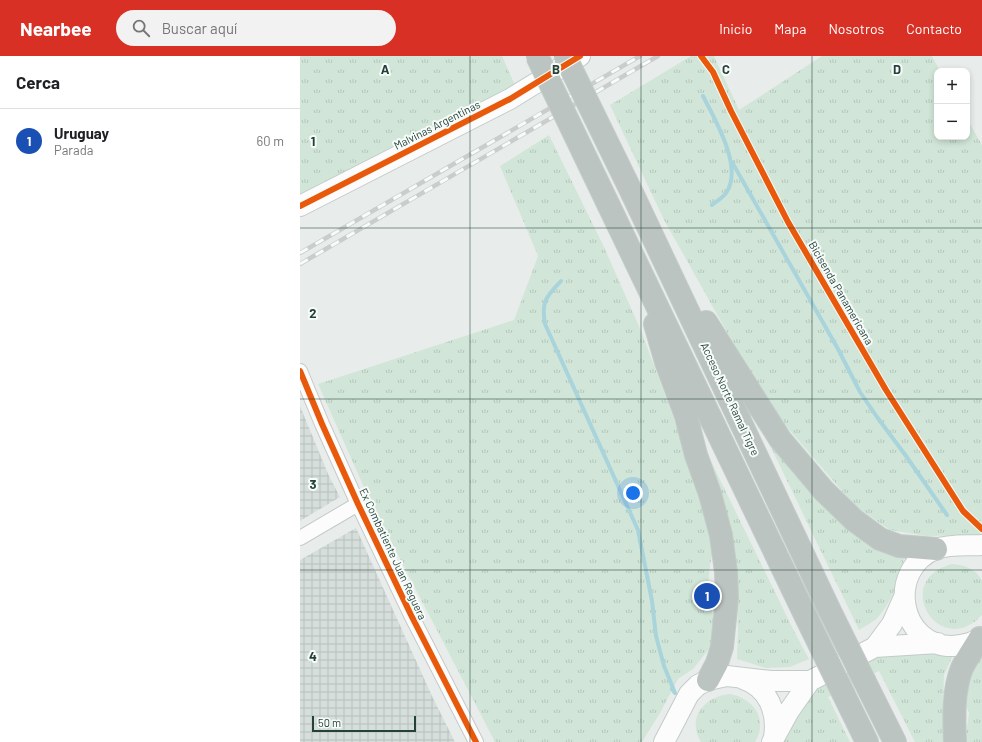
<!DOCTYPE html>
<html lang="es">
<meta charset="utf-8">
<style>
:root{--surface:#fff;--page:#f2f2f2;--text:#202124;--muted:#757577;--line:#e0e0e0;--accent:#d93025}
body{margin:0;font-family:Barlow,sans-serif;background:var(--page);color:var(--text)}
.controls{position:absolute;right:12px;top:12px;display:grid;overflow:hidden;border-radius:8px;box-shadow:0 2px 6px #0003}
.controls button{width:36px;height:36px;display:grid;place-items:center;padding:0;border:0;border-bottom:1px solid var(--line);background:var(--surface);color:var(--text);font:20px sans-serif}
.scale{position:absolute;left:12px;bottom:10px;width:104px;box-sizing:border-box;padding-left:4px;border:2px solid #24423a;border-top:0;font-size:11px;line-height:14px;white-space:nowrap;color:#24423a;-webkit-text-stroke:3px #f7fbf9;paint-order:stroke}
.you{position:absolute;left:333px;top:437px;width:14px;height:14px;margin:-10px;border:3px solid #fff;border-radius:50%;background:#1a73e8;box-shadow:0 0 0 6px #1a73e833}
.badge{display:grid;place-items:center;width:26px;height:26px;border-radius:50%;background:var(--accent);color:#fff;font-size:13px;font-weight:700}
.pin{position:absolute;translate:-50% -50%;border:2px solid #fff;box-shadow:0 1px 4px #0006}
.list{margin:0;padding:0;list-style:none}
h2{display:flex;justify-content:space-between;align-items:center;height:52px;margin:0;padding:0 16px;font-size:17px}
h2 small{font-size:13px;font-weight:400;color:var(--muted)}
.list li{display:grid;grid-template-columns:26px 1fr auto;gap:12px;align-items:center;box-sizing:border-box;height:64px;padding:0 16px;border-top:1px solid var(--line)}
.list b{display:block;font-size:15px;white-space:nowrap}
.list p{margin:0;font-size:13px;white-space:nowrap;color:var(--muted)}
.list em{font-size:13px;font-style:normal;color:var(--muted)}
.icon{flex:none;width:22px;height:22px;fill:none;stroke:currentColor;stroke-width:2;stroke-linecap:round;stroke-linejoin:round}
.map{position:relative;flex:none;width:682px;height:686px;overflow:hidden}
header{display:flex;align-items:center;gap:24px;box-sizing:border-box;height:56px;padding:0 20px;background:var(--accent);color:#fff}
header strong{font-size:19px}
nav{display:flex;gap:22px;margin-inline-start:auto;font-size:14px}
.search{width:280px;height:36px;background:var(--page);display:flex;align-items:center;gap:10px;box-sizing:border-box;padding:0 14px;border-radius:22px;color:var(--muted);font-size:15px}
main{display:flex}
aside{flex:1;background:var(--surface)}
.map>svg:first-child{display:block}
.industrial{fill:url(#industrial-grid)}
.grass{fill:url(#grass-tufts)}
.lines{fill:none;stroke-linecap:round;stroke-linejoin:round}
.stream{stroke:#a9d4db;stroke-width:4}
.street-casing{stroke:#c5cac8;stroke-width:16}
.secondary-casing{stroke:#c3cbc8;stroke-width:22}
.highway-casing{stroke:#c3ccc9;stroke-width:24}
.street{stroke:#fcfcfc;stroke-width:14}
.secondary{stroke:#fcfcfc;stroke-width:20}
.highway{stroke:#bcc4c2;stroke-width:22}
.rail-casing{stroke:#c9cdcc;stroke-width:4.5}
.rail{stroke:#f7fbf9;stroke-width:3;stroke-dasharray:9;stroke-linecap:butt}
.highway-bridge-casing{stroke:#c3ccc9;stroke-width:24;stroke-linecap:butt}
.highway-bridge{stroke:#bcc4c2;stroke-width:22}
.cycleway-casing{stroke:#f7fbf9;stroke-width:8}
.cycleway{stroke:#e8590c;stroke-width:6}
.grid{fill:none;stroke:#24423a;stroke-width:1;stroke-opacity:0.55}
.labels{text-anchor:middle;stroke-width:4;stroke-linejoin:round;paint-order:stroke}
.street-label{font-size:11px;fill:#24423a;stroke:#f7fbf9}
.grid-label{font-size:13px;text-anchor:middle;font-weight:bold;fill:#24423a;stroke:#f7fbf9;stroke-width:4;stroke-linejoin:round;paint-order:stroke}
</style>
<header>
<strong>Nearbee</strong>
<div class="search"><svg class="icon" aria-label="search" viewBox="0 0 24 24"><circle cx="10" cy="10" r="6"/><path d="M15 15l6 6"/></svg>Buscar aquí</div>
<nav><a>Inicio</a><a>Mapa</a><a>Nosotros</a><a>Contacto</a></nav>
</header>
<main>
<aside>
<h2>Cerca<small></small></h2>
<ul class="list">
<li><span class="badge" style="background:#1a4fb4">1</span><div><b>Uruguay</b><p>Parada</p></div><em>60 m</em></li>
</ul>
</aside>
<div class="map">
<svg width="682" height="686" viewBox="0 0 682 686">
<defs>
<pattern id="industrial-grid" width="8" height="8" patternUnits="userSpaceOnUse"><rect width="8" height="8" fill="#d6dedb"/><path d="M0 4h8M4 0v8" fill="none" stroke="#b8c0bd"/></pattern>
<pattern id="grass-tufts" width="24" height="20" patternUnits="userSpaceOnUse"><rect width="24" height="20" fill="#d1e6d8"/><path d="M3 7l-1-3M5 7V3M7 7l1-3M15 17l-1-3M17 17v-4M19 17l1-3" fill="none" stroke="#b3c6ba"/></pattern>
</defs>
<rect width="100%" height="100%" fill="#e8edeb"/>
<path class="industrial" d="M0 350 29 420 40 441 0 465Z
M56 472 132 640 155 686H0V504Z"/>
<path class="grass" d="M0 0H202L219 38 0 145Z
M391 0H414L439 54 522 0H632L640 15H637V81H667V63L682 89V479L626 480 590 474 555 450 485 369 450 317 364 164 310 49Z
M249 79 304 191 342 277 377 371 402 447 414 493 410 508 408 531 409 544 416 570 409 593 393 613 378 623 360 657 342 686H195L71 447 18 328 214 264 238 200 200 110Z
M438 323 492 402 604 500C602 520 592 545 579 560 574 566 565 570 559 574Z
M405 393 494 575 509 603 490 611 466 612 437 603 438 575 437 545Z
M652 508C664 509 675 512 682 524V559C639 605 590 524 652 508Z
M682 588V686H665L669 657 662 640Z
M655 595 644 619 643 649 647 686H615L579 615 528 641 550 686H481L518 627 566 599Z
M430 638C453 642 469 663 455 686H401C386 662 405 640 430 638Z"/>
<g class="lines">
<path class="stream" d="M403 40C415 64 444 112 426 137 423 142 416 145 412 149
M432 106 538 293 560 336 577 361 606 400 647 459
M261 225C246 241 241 245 245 268L338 474 352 545 356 580 364 610 375 637 372 633"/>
<g class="street-casing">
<path id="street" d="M0 315 22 368 58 448 111 559 176 686
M0 482 58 448"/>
</g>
<g class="secondary-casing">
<path id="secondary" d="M0 150 210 43 280 0
M682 489C667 490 650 488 636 493 586 513 599 591 653 590 663 589 674 587 682 581
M575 591 592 568 604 541
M443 623C468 631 478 656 474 681
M364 686 389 638 398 629 408 624 427 620 471 625H510
M472 686 489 655 510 625 575 591 638 587"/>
</g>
<g class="highway-casing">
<path id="highway" d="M333 139 528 551
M309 150 507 563
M406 266 480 383 524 435 554 464 580 483 599 490 636 493
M355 268 366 306 386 360 396 399 410 438 421 479 426 516 427 542 422 591 417 607 408 624
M565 626 595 686
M544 639 567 686
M655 686C654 662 653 634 662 612 667 602 674 592 680 582"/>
</g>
<use href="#street" class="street"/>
<use href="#secondary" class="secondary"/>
<use href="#highway" class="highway"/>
<g class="rail-casing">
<path id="rail" d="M0 197 340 0
M0 208 358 0"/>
</g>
<use href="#rail" class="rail"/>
<g class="highway-bridge-casing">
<path id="highway-bridge" d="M237 0 309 150
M265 0 333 139
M528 551 565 626
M507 563 544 639"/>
</g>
<use href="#highway-bridge" class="highway-bridge"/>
<g class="cycleway-casing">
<path id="cycleway" d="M401 0 413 16 431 55 488 166 586 334 663 455 682 473
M0 150 210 43 280 0
M0 315 22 368 58 448 111 559 176 686"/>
</g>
<use href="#cycleway" class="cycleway"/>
</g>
<path class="grid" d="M170 0V686M341 0V686M512 0V686M0 172H682M0 343H682M0 514H682"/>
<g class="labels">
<g class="street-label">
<text transform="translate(137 69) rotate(-27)" y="4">Malvinas Argentinas</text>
<text transform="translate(541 237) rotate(60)" y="4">Bicisenda Panamericana</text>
<text transform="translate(430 343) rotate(65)" y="4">Acceso Norte Ramal Tigre</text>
<text transform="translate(93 498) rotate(65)" y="4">Ex Combatiente Juan Reguera</text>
</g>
</g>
<g class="grid-label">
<text x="85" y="18">A</text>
<text x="256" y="18">B</text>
<text x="426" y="18">C</text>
<text x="597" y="18">D</text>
<text x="13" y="90">1</text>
<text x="13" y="262">2</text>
<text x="13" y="433">3</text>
<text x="13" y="605">4</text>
</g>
</svg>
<div class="controls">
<button>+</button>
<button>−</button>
</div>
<div class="scale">50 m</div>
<div class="you"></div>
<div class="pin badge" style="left:407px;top:540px;background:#1a4fb4">1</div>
</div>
</main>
